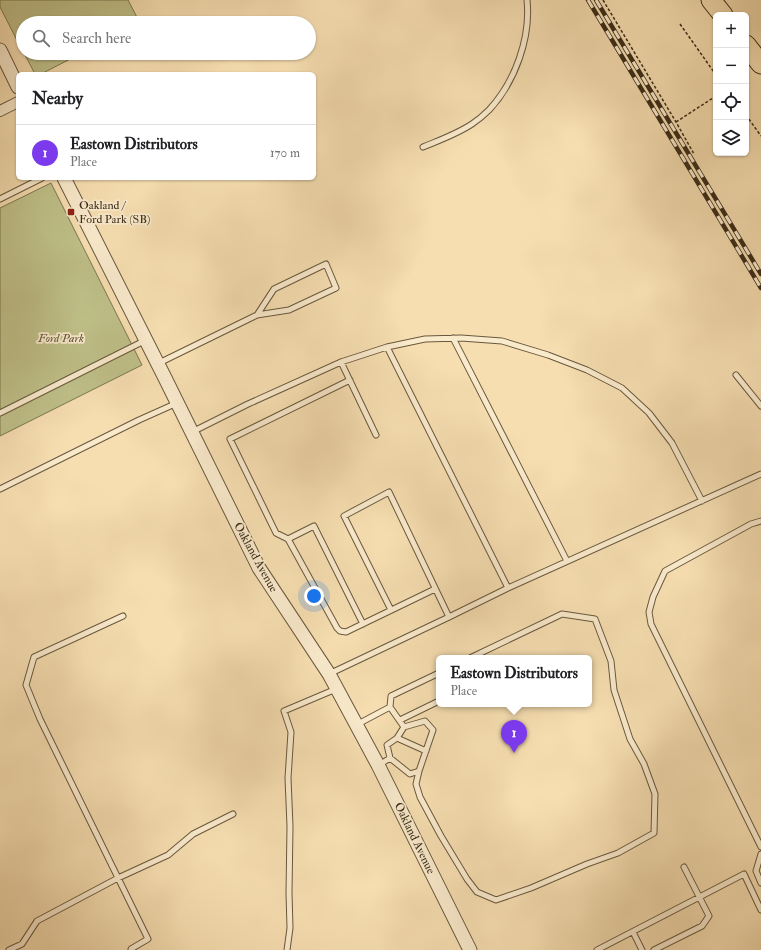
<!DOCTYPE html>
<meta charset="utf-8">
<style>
:root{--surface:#fff;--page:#f2f2f2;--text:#202124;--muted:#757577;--line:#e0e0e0;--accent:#7c3aed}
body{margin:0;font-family:"IM FELL Double Pica",serif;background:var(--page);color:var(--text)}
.controls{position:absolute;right:12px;top:12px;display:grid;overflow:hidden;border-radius:6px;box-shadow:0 1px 3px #0004}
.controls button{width:36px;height:36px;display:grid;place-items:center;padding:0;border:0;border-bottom:1px solid var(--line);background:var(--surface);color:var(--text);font:20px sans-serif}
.you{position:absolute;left:314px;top:596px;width:14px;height:14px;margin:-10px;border:3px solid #fff;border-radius:50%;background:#1a73e8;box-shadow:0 0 0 6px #1a73e833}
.badge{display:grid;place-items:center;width:26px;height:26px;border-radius:50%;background:var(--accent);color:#fff;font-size:13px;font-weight:700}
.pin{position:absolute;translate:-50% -33px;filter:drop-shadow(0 1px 2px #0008)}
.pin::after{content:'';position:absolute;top:21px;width:14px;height:12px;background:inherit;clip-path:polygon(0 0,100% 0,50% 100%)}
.popup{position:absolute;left:436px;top:655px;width:156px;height:52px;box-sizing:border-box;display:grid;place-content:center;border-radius:6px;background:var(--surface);filter:drop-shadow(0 1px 3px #0005);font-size:13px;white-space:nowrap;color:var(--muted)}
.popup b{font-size:15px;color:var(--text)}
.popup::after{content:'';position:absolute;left:50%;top:100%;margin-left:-8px;border:8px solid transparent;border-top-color:var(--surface)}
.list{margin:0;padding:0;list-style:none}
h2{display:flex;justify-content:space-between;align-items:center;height:52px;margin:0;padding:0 16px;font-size:17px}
h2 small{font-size:13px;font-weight:400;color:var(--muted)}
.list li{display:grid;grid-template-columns:26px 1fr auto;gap:12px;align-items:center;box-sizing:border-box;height:56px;padding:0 16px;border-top:1px solid var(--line)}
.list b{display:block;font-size:15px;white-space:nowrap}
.list p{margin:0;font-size:13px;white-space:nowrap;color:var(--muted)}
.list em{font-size:13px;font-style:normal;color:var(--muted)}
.icon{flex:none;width:22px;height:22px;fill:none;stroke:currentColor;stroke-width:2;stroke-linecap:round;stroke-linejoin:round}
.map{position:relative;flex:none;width:761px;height:950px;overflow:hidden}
.search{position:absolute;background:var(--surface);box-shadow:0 1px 3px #0004;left:16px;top:16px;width:300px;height:44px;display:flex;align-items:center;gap:10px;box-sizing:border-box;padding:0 14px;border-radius:22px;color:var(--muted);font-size:15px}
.panel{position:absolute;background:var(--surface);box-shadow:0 1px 3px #0004;left:16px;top:72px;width:300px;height:108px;border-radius:6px}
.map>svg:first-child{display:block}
.green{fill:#bfc089;stroke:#7c7650}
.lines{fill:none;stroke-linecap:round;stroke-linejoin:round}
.service-casing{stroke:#69583e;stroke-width:7}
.minor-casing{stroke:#69583e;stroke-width:12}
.tertiary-casing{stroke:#69583e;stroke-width:15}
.motorway-casing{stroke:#3a2c18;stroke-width:21}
.path{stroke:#3a2c18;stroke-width:1.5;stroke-dasharray:3 2;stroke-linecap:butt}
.service{stroke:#f9eacc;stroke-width:5}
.minor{stroke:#f9eacc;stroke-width:10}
.tertiary{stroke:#f9eacc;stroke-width:13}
.motorway{stroke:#f6deb1;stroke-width:19}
.rail-casing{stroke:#3a2c18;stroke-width:4.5}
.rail{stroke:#f9eacc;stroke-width:3;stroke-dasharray:9;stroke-linecap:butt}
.poi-dot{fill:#8f2418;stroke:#f9eacc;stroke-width:1.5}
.labels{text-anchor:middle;stroke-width:3.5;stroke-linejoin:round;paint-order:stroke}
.poi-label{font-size:12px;fill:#3a2c18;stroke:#f9eacc;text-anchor:start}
.park-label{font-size:12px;font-style:italic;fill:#5b5134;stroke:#f9eacc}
.street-label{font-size:12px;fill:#3a2c18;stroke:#f9eacc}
</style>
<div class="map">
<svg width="761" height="950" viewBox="0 0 761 950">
<rect width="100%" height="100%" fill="#f6deb1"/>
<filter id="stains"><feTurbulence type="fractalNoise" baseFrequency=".005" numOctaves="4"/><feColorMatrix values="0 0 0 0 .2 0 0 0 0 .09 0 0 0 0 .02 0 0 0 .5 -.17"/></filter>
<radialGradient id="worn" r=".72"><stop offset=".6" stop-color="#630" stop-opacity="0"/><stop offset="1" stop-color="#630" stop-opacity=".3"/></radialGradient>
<path class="green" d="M0 0H128L140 23H23V52L0 7Z
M24 53H82L41 74H35Z
M51 183 142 365 0 436V208Z"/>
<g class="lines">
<g class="service-casing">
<path id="service" d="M423 147C440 140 457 134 472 124 478 120 484 115 489 110 515 82 531 38 527 0
M0 199 42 178
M453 338 567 561
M387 347 425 339 461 338 502 341 548 355 587 370 622 388 649 413 672 443 702 501
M341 362 376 435
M159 363 257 315 274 289 326 264 336 288 289 310 257 315
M736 375 761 406
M350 380 230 439 276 533 288 539 337 628 340 631 346 632 435 589
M0 413 146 340
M192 432 248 404 341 362 387 347 508 588 449 617 329 674
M0 489 139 420 177 403
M761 521 751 524 665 571 653 597 649 612 651 624 761 847
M288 539 314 526 363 624
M508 588 761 474
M391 610 344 516 389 492 449 617
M123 616 34 657 26 685 40 719 148 939 131 949V950
M400 720 439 701
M358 724 390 707 391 696 439 673
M397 738 426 751
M390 758 387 745 397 738 404 727
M379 765 390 758 410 774 419 771 433 730 425 721 404 727 390 707
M419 771 416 784 420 797 441 836 467 879 477 892 496 900 531 888 587 864 618 853 654 833 655 794 644 764 630 739 614 690 611 661 595 619 562 614 470 658
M761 854 756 871 761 883
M633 932 642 950
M9 950 22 944 37 921 118 878 168 855 193 834 233 814
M287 950 290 928 289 893 290 826 288 778 291 732 284 711 336 689
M597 950 744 874 761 910
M654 950 702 926 709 916 684 867"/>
</g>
<g class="minor-casing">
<path id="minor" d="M0 111 18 102"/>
</g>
<g class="tertiary-casing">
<path id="tertiary" d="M0 50 18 87
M64 178 165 378 259 568 329 674 378 765 470 950"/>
</g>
<g class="motorway-casing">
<path id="motorway" d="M711 0 723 15
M746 45 761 64"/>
</g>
<path class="path" d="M603 0 676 122 694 154
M680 24 716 75
M746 115 761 136
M676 122 716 96"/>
<use href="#service" class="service"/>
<use href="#minor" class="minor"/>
<use href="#tertiary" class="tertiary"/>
<use href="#motorway" class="motorway"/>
<g class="rail-casing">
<path id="rail" d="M588 0 761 288
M596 0 761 274"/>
</g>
<use href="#rail" class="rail"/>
</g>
<rect class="poi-dot" x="67" y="208" width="8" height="8" rx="2"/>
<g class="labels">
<g class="poi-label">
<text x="79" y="209">Oakland /<tspan x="79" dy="14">Ford Park (SB)</tspan></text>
</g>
<g class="park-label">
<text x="61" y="342">Ford Park</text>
</g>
<g class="street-label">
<text transform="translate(256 557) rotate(61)" y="4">Oakland Avenue</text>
<text transform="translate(415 838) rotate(64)" y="4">Oakland Avenue</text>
</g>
</g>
<rect width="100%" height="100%" filter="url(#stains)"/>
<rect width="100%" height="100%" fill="url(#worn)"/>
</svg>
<div class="controls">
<button>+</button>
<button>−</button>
<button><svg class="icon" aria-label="locate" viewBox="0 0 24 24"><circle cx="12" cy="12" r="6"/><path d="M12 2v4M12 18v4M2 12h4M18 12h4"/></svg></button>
<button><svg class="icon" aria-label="layers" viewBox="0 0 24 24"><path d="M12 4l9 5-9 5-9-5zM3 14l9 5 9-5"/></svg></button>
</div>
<div class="you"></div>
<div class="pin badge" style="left:514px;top:753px">1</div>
<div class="popup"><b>Eastown Distributors</b>Place</div>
<div class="search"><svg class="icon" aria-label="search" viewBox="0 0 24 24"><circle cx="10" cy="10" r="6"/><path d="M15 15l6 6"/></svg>Search here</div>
<section class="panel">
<h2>Nearby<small></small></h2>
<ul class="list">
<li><span class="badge">1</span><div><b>Eastown Distributors</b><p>Place</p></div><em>170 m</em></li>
</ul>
</section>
</div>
